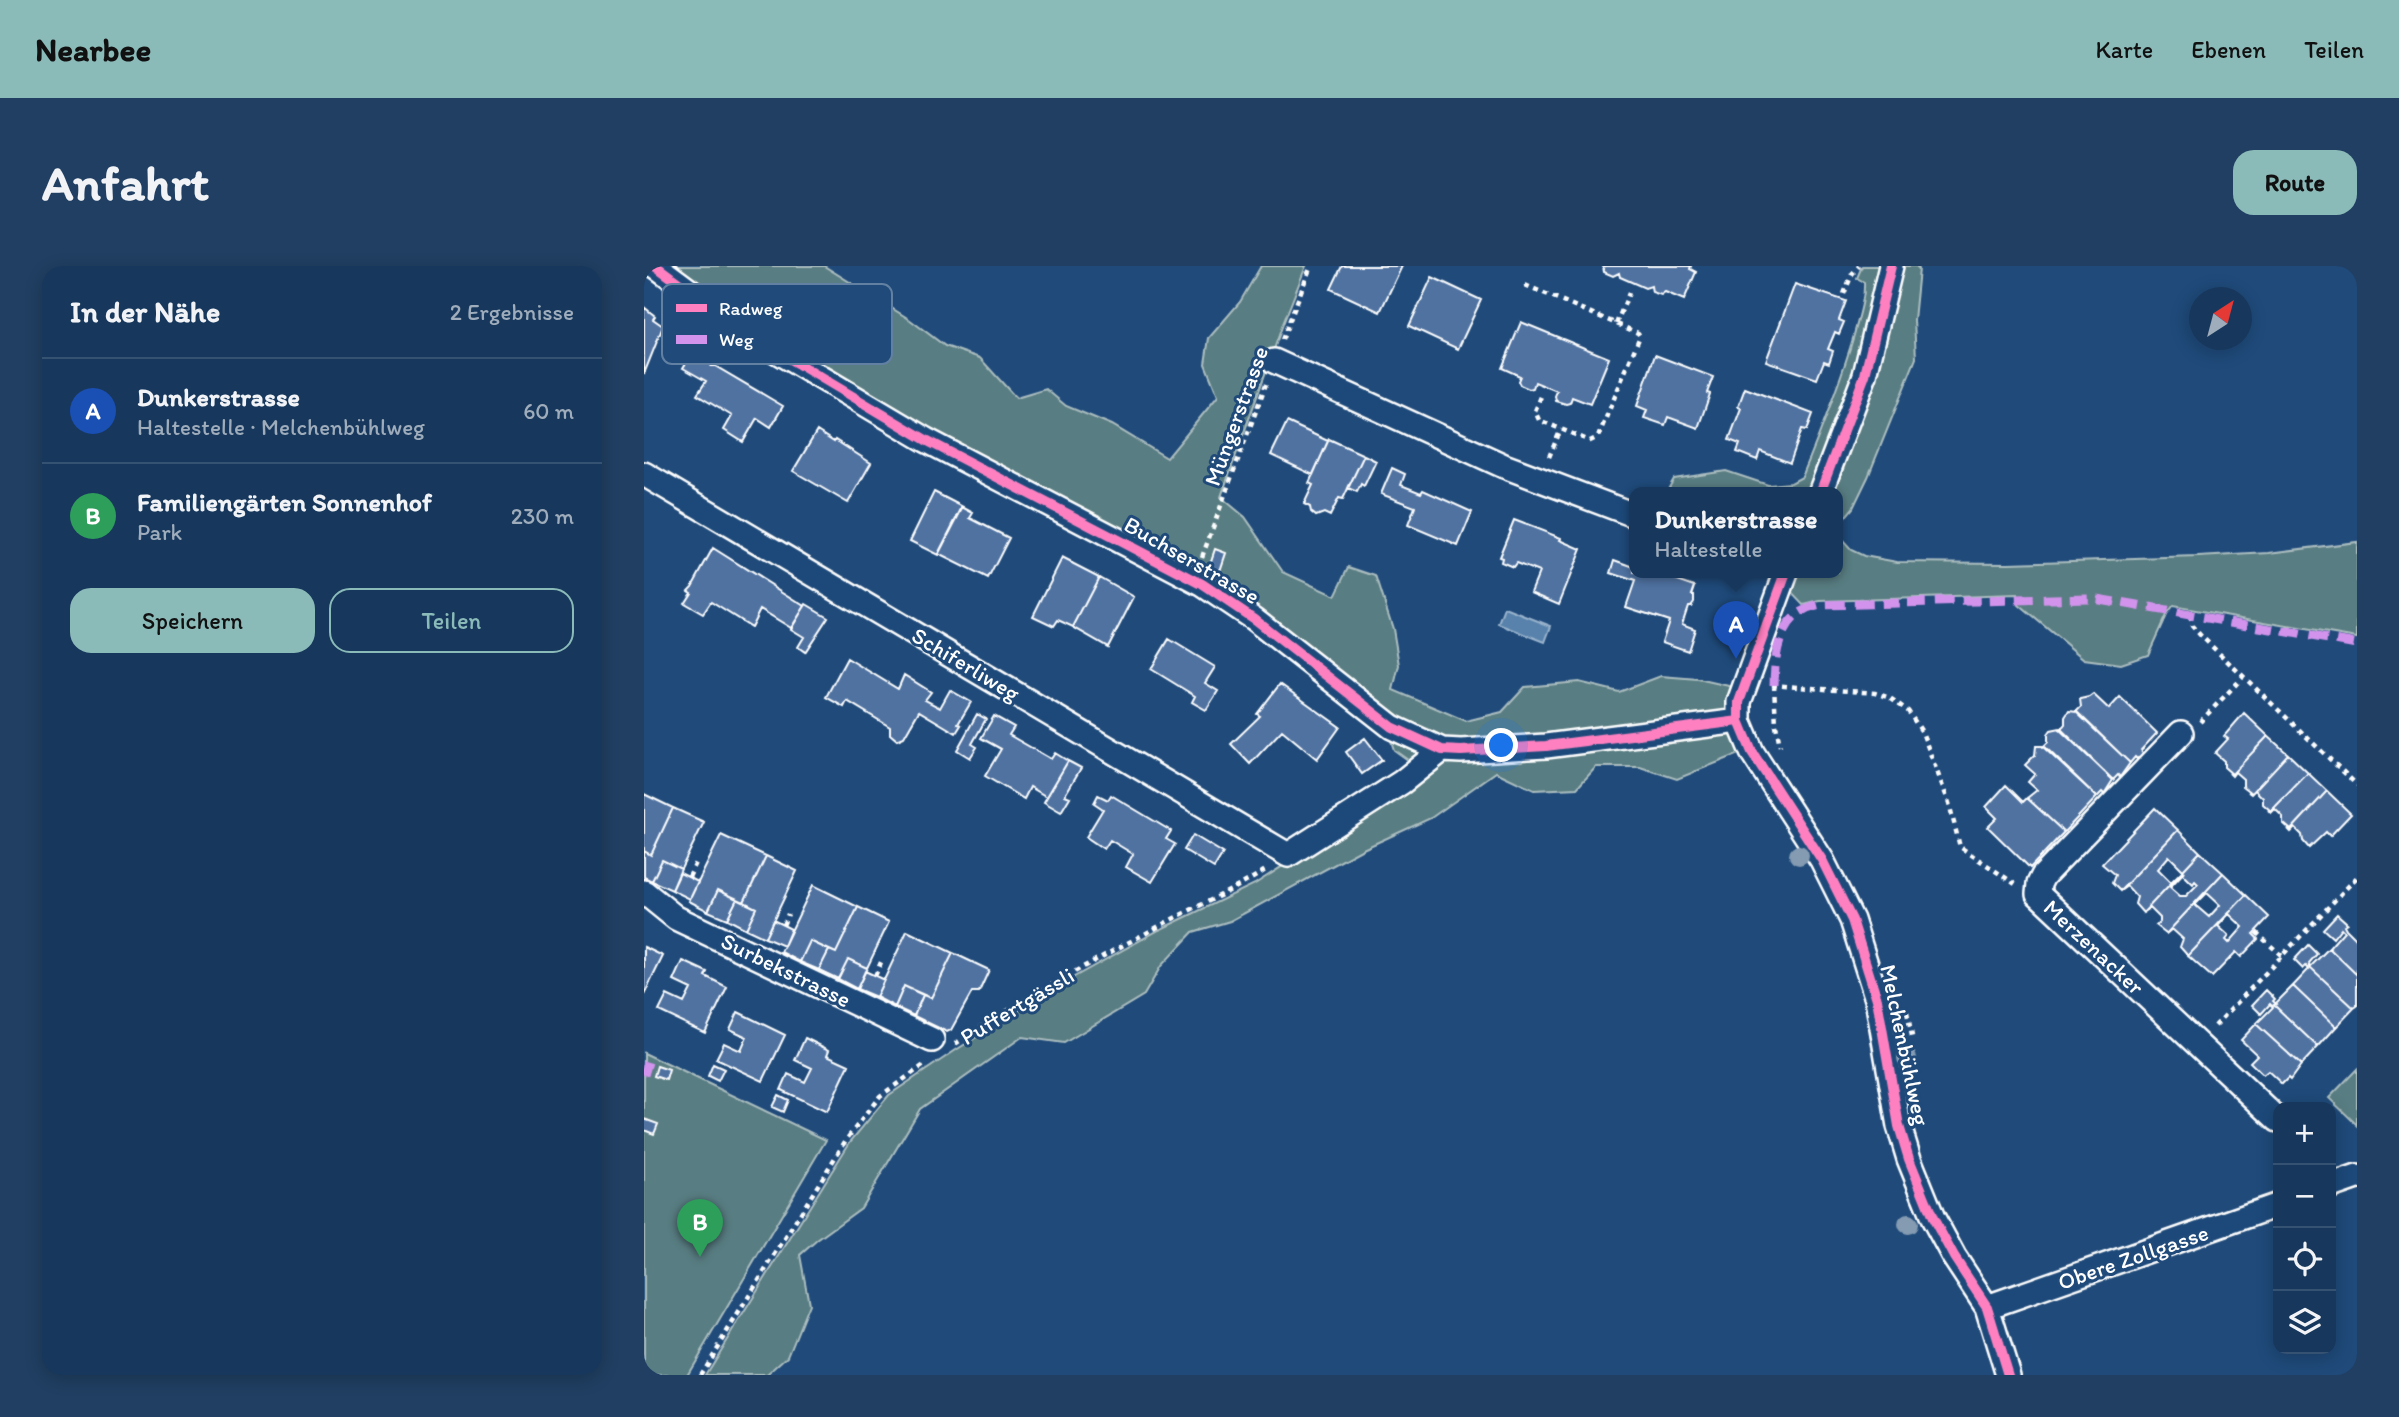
<!DOCTYPE html>
<html lang="de">
<meta charset="utf-8">
<style>
:root{--surface:#17385c;--page:#203f62;--text:#f1f3f6;--muted:#9eacbb;--line:#365272;--accent:#8bbbb9}
body{margin:0;font-family:Itim,sans-serif;background:var(--page);color:var(--text)}
.controls{position:absolute;right:21px;bottom:21px;display:grid;overflow:hidden;border-radius:14px;box-shadow:0 4px 18px #0003}
.controls button{width:63px;height:63px;display:grid;place-items:center;padding:0;border:0;border-bottom:2px solid var(--line);background:var(--surface);color:var(--text);font:35px sans-serif}
.compass{position:absolute;left:1545px;top:21px;width:63px;height:63px;border-radius:50%;background:var(--surface);box-shadow:0 4px 18px #0003;rotate:36deg}
.you{position:absolute;left:858px;top:480px;width:24px;height:24px;margin:-18px;border:5px solid #fff;border-radius:50%;background:#1a73e8;box-shadow:0 0 0 10px #1a73e833}
.badge{display:grid;place-items:center;width:46px;height:46px;border-radius:50%;background:var(--accent);color:#fff;font-size:23px;font-weight:700}
.pin{position:absolute;translate:-50% -58px;filter:drop-shadow(0 2px 4px #0008)}
.pin::after{content:'';position:absolute;top:37px;width:24px;height:21px;background:inherit;clip-path:polygon(0 0,100% 0,50% 100%)}
.popup{position:absolute;left:985px;top:221px;width:214px;height:91px;box-sizing:border-box;display:grid;place-content:center;border-radius:14px;background:var(--surface);filter:drop-shadow(0 2px 5px #0005);font-size:23px;white-space:nowrap;color:var(--muted)}
.popup b{font-size:26px;color:var(--text)}
.popup::after{content:'';position:absolute;left:50%;top:100%;margin-left:-14px;border:14px solid transparent;border-top-color:var(--surface)}
.list{margin:0;padding:0;list-style:none}
h2{display:flex;justify-content:space-between;align-items:center;height:91px;margin:0;padding:0 28px;font-size:30px}
h2 small{font-size:23px;font-weight:400;color:var(--muted)}
.list li{display:grid;grid-template-columns:46px 1fr auto;gap:21px;align-items:center;box-sizing:border-box;height:105px;padding:0 28px;border-top:2px solid var(--line)}
.list b{display:block;font-size:26px;white-space:nowrap}
.list p{margin:0;font-size:23px;white-space:nowrap;color:var(--muted)}
.list em{font-size:23px;font-style:normal;color:var(--muted)}
.actions{display:flex;gap:14px;padding:21px 28px}
.actions a{flex:1;padding:16px 0;border:2px solid var(--accent);border-radius:21px;text-align:center;font-size:24px;color:var(--accent)}
.actions .main{background:var(--accent);color:#111}
.icon{flex:none;width:38px;height:38px;fill:none;stroke:currentColor;stroke-width:2;stroke-linecap:round;stroke-linejoin:round}
.map{position:relative;flex:none;width:1713px;height:1109px;overflow:hidden;border-radius:21px}
header{display:flex;align-items:center;gap:42px;box-sizing:border-box;height:98px;padding:0 35px;background:var(--accent);color:#111}
header strong{font-size:33px}
nav{display:flex;gap:38px;margin-inline-start:auto;font-size:24px}
.intro{display:flex;align-items:center;justify-content:space-between;box-sizing:border-box;height:168px;padding:0 42px}
h1{margin:0;font-size:49px}
.button{padding:18px 32px;border-radius:21px;background:var(--accent);color:#111;font-size:24px;font-weight:700}
main{display:flex;gap:42px;padding:0 42px}
aside{flex:1;background:var(--surface);border-radius:21px;box-shadow:0 4px 18px #0003}
.map>svg:first-child{display:block}
.green{fill:#597d82;stroke:#acbec0;stroke-width:2}
.water{fill:#5882ab;stroke:#9bb4cd;stroke-width:2}
.building{fill:#4f72a1;stroke:#fff;stroke-width:2;fill-rule:evenodd}
.lines{fill:none;stroke-linecap:round;stroke-linejoin:round}
.street-casing{stroke:#fff;stroke-width:28}
.path{stroke:#fff;stroke-width:4.5;stroke-dasharray:5 5;stroke-linecap:butt}
.street{stroke:#1f4a7a;stroke-width:23}
.quiet{stroke:#d193ec;stroke-width:9;stroke-dasharray:18 9;stroke-linecap:butt}
.cycleway-casing{stroke:#1f4a7a;stroke-width:15}
.cycleway{stroke:#ff80c0;stroke-width:10}
.tree{fill:#849bb2}
.labels{text-anchor:middle;stroke-width:6;stroke-linejoin:round;paint-order:stroke}
.street-label{font-size:23px;fill:#fff;stroke:#1f4a7a}
.key{fill:#1f4a7a;stroke:#6280a2;stroke-width:2}
.key-label{font-size:19px;fill:#fff}
</style>
<header>
<strong>Nearbee</strong>
<nav><a>Karte</a><a>Ebenen</a><a>Teilen</a></nav>
</header>
<div class="intro"><h1>Anfahrt</h1><a class="button">Route</a></div>
<main>
<aside>
<h2>In der Nähe<small>2 Ergebnisse</small></h2>
<ul class="list">
<li><span class="badge" style="background:#1a4fb4">A</span><div><b>Dunkerstrasse</b><p>Haltestelle · Melchenbühlweg</p></div><em>60 m</em></li>
<li><span class="badge" style="background:#2e9e5b">B</span><div><b>Familiengärten Sonnenhof</b><p>Park</p></div><em>230 m</em></li>
</ul>
<div class="actions"><a class="main">Speichern</a><a>Teilen</a></div>
</aside>
<div class="map">
<svg width="1713" height="1109" viewBox="0 0 1713 1109">
<rect width="100%" height="100%" fill="#1f4a7a"/>
<filter id="ink" filterUnits="userSpaceOnUse"><feTurbulence type="fractalNoise" baseFrequency=".0143" numOctaves="2"/><feDisplacementMap in="SourceGraphic" scale="14" xChannelSelector="R" yChannelSelector="G"/><feConvolveMatrix kernelMatrix="1 2 1 2 8 2 1 2 1" color-interpolation-filters="sRGB"/></filter>
<g filter="url(#ink)">
<path class="green" d="M25 0H180L265 53 301 80 336 92 372 132 402 123 422 140 468 159 523 192 574 130 561 98 565 72 596 36 617 0H662L639 58 577 231 601 251 639 306 691 330 705 301 732 310 749 363 755 399 749 424 822 455 858 446 881 421 935 416 975 426 1017 410 1054 413 1094 422 1102 485 1033 513 996 501H952L933 522 890 524 852 506 787 552 719 583 586 655 549 666 517 700 500 729 420 777 378 771 276 843 217 942 173 974 156 989 165 1038 144 1090 123 1109H61L206 876 245 829 312 784 412 721 515 664 611 618 782 507 750 484 737 444 700 417 106 60Z
M1218 0H1272L1275 3 1270 54 1272 92 1224 211 1209 242 1198 255 1197 273 1207 284 1220 290 1253 296 1364 297 1554 291 1625 287 1713 276V372L1529 340 1522 349 1504 389 1477 398 1440 393 1375 339 1374 329 1176 335 1160 339 1142 320 1146 307H1194V227H1022L1030 213 1082 205 1124 219 1147 217 1158 211C1177 165 1196 117 1210 69 1214 53 1221 34 1220 16L1213 12Z
M0 787 182 874 43 1109H0Z
M1713 803V859L1685 832Z"/>
<path class="water" d="M861 342 907 360 901 376 855 358Z"/>
<path class="building" d="M698 0H758L736 46 687 23Z
M959 0H1047L1046 3 1052 6 1040 34 1021 26 1017 29 1008 26 1007 20 1001 22 976 11 975 7 969 10 960 6Z
M788 11 837 34 814 83 765 60Z
M1151 18 1202 35 1195 54 1200 56 1195 68 1191 66 1184 83 1189 85 1185 97 1180 95 1173 113 1122 95Z
M0 41 11 50 9 53 19 60 0 108Z
M877 56 965 92 946 138 928 131 926 137 922 138 912 135 911 130 913 125 891 116 889 122 885 123 876 119 874 115 876 110 858 102Z
M53 78 73 90 67 100H71L139 140 127 161 113 152 99 176 80 164 88 150 53 129 62 115 39 102Z
M1011 89 1069 111 1063 127 1066 128 1054 162 1024 151 1021 159 1000 152 1003 144 993 140Z
M1101 122 1169 148 1163 164 1158 163 1146 197 1116 185 1113 194 1093 186 1096 178 1085 174 1097 142 1094 141Z
M643 156 684 175 669 209 627 189Z
M173 165 190 176 191 174 227 197 204 237 149 205Z
M685 173 720 189 699 233 695 232 686 250 680 247 672 250 667 246 666 241 660 238 669 219 665 217Z
M720 189 732 195 720 220 717 218 713 226 704 222Z
M748 202 761 208 757 219 777 227 779 224 828 246 814 280 764 259 771 241 737 228Z
M290 226 319 241 294 289 266 275Z
M318 241 329 247 326 252 365 272 344 313 294 288Z
M870 254 917 272 916 274 937 283 915 338 887 326 895 306 872 297 869 301 857 296 858 292 855 291Z
M69 282 161 340 147 362 116 343 107 361 67 336 59 348 40 337 47 326 44 324 48 320Z
M571 283 582 287 576 305 565 301Z
M418 292 455 311 429 361 414 354 410 360 389 350Z
M971 294 990 301V307H1013L1051 320 1048 329H1050V336L1047 340H1044L1038 358 1051 363 1044 385 1018 376 1025 355 982 341 991 315 967 307Z
M455 311 490 331 464 381 429 361Z
M162 338 184 351 161 386 154 381 160 371 147 363Z
M525 373 571 401 561 417 574 425 562 444 548 436 551 430 507 403Z
M203 392 254 423 260 409 287 426 281 434 296 442 306 424 327 436 314 458 317 459 312 467 275 445 260 471 253 474 246 468V461L203 435 200 441 182 431Z
M636 418 696 461 673 493 638 464 606 498 587 478 616 450 613 448Z
M1449 428 1465 443 1476 431 1513 467 1497 484 1499 487 1493 493 1491 491 1486 497 1432 446 1437 441 1436 433 1445 431Z
M1425 445 1433 446 1486 497 1476 511 1474 509 1469 514 1416 464 1421 458V451Z
M1600 447 1624 470 1588 508 1580 501V495L1571 487 1584 473 1580 470Z
M333 448 342 453 328 478 333 481 326 492 313 484Z
M350 450 370 461 365 469 407 493 411 487 424 495 403 531 386 521 380 533 341 510 357 483 337 472Z
M1416 462 1469 514 1460 528 1458 526 1453 531 1399 481 1404 476V468L1407 464Z
M1624 470 1644 488 1608 527 1599 520V513L1591 506 1588 510 1585 507 1588 508Z
M721 472 738 494 718 508 702 486Z
M1392 480H1400L1453 531 1420 566 1383 532 1393 524 1384 516 1391 508 1381 499 1391 489Z
M1644 488 1664 507 1627 545 1619 538V532L1611 524 1607 528 1604 526 1608 527Z
M424 495 437 502 421 529 426 531 417 546 400 536Z
M1664 507 1683 525 1647 564 1639 557V551L1631 543 1627 547 1624 544 1627 545Z
M1362 519 1379 536 1383 532 1420 566 1386 602 1344 561 1353 552 1342 541Z
M1683 525 1707 548 1686 570 1682 566 1665 582 1659 575 1658 569 1651 562 1647 566 1644 563 1647 564Z
M0 528 29 542 7 589 0 585Z
M454 529 464 534 467 529 527 565 522 573 531 578 508 616 482 601 489 588 466 574 460 583 442 571 459 543 450 537Z
M29 542 60 556 37 603 18 594 8 615 0 611V585L7 589Z
M1511 542 1534 564 1476 625 1468 617 1471 609 1458 598Z
M1534 564 1556 586 1499 647 1491 638 1493 631 1483 620 1476 625ZM1525 590 1539 604 1527 616 1514 603Z
M77 569 122 590 100 636 74 624 64 645 45 635Z
M549 569 579 587 570 602 540 584Z
M1556 586 1579 607 1522 668 1512 660 1516 656V652L1506 642 1499 647ZM1541 605 1539 608 1549 618 1551 615 1554 618 1542 630H1536L1526 621Z
M122 590 153 605 121 672 102 663 112 642 100 636Z
M18 594 37 603 28 624 8 615Z
M36 607 54 616 46 633 28 624Z
M1579 607 1602 629 1544 690 1536 681 1539 673 1528 663 1522 668ZM1563 627 1576 639 1565 651 1551 639Z
M169 619 214 641 192 687 166 675 156 696 137 686Z
M74 624 93 633 83 653 64 645Z
M1602 629 1625 651 1609 668 1614 673 1597 691 1592 686 1568 711 1544 690ZM1585 648 1599 661 1585 677 1582 674 1585 670 1574 660Z
M93 633 112 642 102 663 83 653Z
M214 641 245 656 223 702 204 693 194 713 175 704 185 684 192 687Z
M1693 648 1703 657 1700 659 1702 663 1713 674V709L1685 682 1700 665 1697 662 1689 672 1679 663Z
M129 654 147 663 140 680 121 672Z
M263 665 309 687 287 732 260 720 251 741 232 731Z
M166 675 185 684 175 704 156 696Z
M1664 679 1673 688 1665 697 1666 701 1710 742 1692 761 1649 720 1665 703 1662 700 1659 703 1650 694Z
M0 681 19 690 0 729Z
M1685 682 1713 709V740L1710 742 1666 701Z
M309 687 345 704 335 726H328L307 764 303 766 270 750 279 729 287 732Z
M204 693 223 702 213 723 194 713Z
M39 695 63 706 61 710 83 721 61 767 15 745 23 729 40 737 47 723 30 715Z
M221 705 240 714 232 731 213 723Z
M260 720 279 729 270 750 251 741Z
M1649 720 1692 761 1674 781 1630 739Z
M1622 724 1631 733 1629 735 1632 738 1630 739 1674 781 1657 799 1612 758 1629 741 1626 738 1617 748 1608 739Z
M94 746 141 769 119 815 72 793 80 777 97 785 103 771 86 763Z
M1612 758 1657 799 1646 814 1644 812 1638 818 1624 805 1619 809 1606 796 1613 789 1597 774Z
M161 772 185 784 183 789 205 799 183 846 137 824 144 808 161 816 168 802 151 794Z
M69 798 80 803 74 815 64 810Z
M13 800 25 804 22 814 10 810Z
M134 829 144 834 139 846 128 841Z
M0 853 14 858 10 868 0 864Z"/>
<g class="lines">
<g class="street-casing">
<path id="street" d="M12 0 102 67 282 174 558 318 610 353 748 461 798 484 817 485 902 480 1095 455
M630 95 860 200 990 249
M0 208 644 589 758 516 798 484
M1176 227 1221 109 1247 0
M1142 307 1095 436V455L1108 486 1178 594 1208 654 1233 733 1255 860 1265 893 1289 952 1310 991 1343 1041 1364 1109
M1537 467 1399 610 1395 618 1394 628 1634 854
M0 626 32 652 288 774
M1687 920 1713 911
M1343 1041 1634 939"/>
</g>
<path class="path" d="M881 19 994 67 996 70 954 171 946 175 895 154 891 145 898 128
M1200 28 1208 8 1215 0
M972 58 985 27
M638 74 667 0
M905 191 917 163
M558 291 622 118
M1546 349 1548 360 1557 370 1713 519
M1128 419 1231 427 1246 432 1264 445 1278 466 1305 537 1316 581 1371 618
M1130 419 1132 459 1136 480
M1556 456 1599 411
M45 611 52 597
M139 659 144 648
M1612 666 1638 690
M231 710 238 694
M1263 746 1269 775
M1571 760 1713 611
M311 778C375 736 441 699 510 663 547 642 587 627 623 603
M56 1109 202 874 236 830 283 797"/>
<use href="#street" class="street"/>
<path class="quiet" d="M1130 419C1131 382 1136 347 1177 339L1448 332 1713 378
M0 809 4 796"/>
<g class="cycleway-casing">
<path id="cycleway" d="M12 0 102 67 282 174 558 318 610 353 748 461 798 484 817 485 902 480 1095 455
M1176 227 1221 109 1247 0
M1142 307 1095 436V455L1108 486 1178 594 1208 654 1233 733 1255 860 1265 893 1289 952 1310 991 1343 1041 1364 1109"/>
</g>
<use href="#cycleway" class="cycleway"/>
</g>
<g class="tree">
<circle cx="1155" cy="589" r="10"/>
<circle cx="1263" cy="792" r="10"/>
<circle cx="1264" cy="958" r="10"/>
</g>
</g>
<g class="labels">
<g class="street-label">
<text transform="translate(592 150) rotate(-70)" y="8">Müngerstrasse</text>
<text transform="translate(548 294) rotate(30)" y="8">Buchserstrasse</text>
<text transform="translate(322 398) rotate(31)" y="8">Schiferliweg</text>
<text transform="translate(1450 681) rotate(43)" y="8">Merzenacker</text>
<text transform="translate(142 704) rotate(26)" y="8">Surbekstrasse</text>
<text transform="translate(373 740) rotate(-31)" y="8">Puffertgässli</text>
<text transform="translate(1261 779) rotate(78)" y="8">Melchenbühlweg</text>
<text transform="translate(1489 991) rotate(-19)" y="8">Obere Zollgasse</text>
</g>
</g>
<rect x="18" y="18" width="230" height="80" rx="10" class="key"/>
<rect x="32" y="38" width="31" height="8" fill="#ff80c0"/>
<rect x="32" y="69" width="31" height="9" fill="#d193ec"/>
<g class="key-label">
<text x="75" y="49">Radweg</text>
<text x="75" y="80">Weg</text>
</g>
</svg>
<div class="controls">
<button>+</button>
<button>−</button>
<button><svg class="icon" aria-label="locate" viewBox="0 0 24 24"><circle cx="12" cy="12" r="6"/><path d="M12 2v4M12 18v4M2 12h4M18 12h4"/></svg></button>
<button><svg class="icon" aria-label="layers" viewBox="0 0 24 24"><path d="M12 4l9 5-9 5-9-5zM3 14l9 5 9-5"/></svg></button>
</div>
<svg class="compass" viewBox="-18 -18 36 36"><path d="M0-13l5 13h-10z" fill="#e53935"/><path d="M0 13l5-13h-10z" fill="#9eacbb"/></svg>
<div class="you"></div>
<div class="pin badge" style="left:1092px;top:393px;background:#1a4fb4">A</div>
<div class="popup"><b>Dunkerstrasse</b>Haltestelle</div>
<div class="pin badge" style="left:56px;top:991px;background:#2e9e5b">B</div>
</div>
</main>
